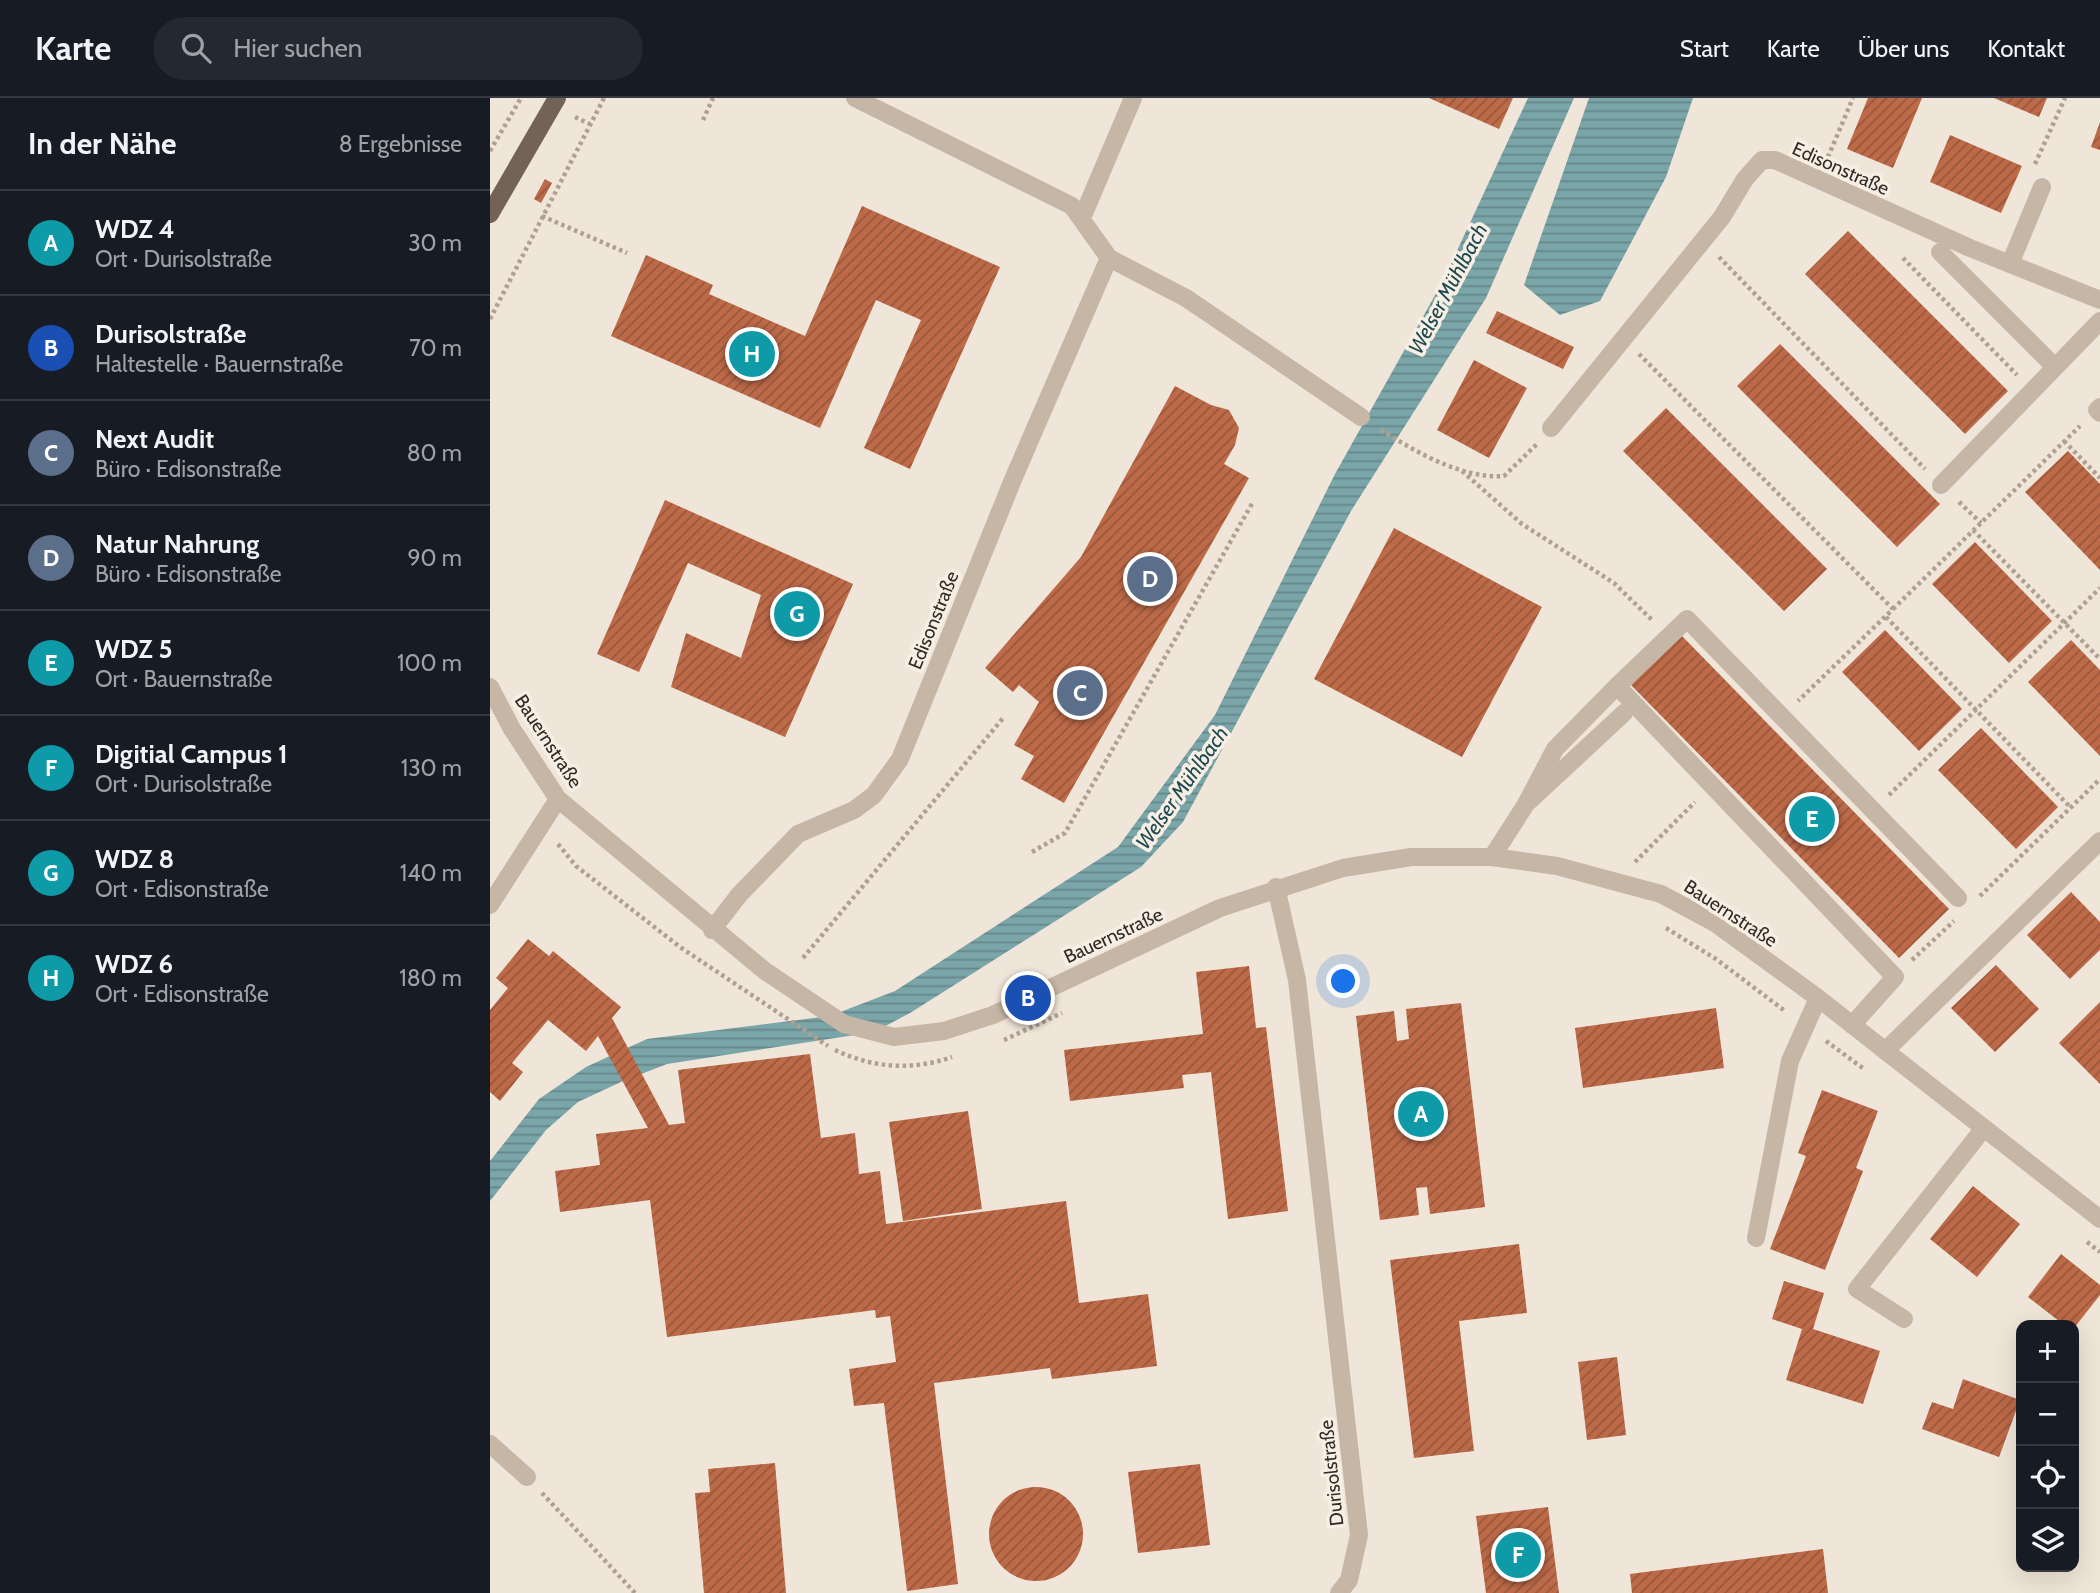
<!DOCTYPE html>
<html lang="de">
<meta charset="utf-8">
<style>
:root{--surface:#171b24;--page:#242831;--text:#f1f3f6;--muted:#9ea1a6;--line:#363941;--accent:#8c9099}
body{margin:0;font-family:Cabin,sans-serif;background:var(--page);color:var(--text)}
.controls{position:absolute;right:21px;bottom:21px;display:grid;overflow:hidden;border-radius:14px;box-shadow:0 7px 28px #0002}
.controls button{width:63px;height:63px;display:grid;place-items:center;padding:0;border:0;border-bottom:2px solid var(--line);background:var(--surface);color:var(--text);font:35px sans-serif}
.you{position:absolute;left:854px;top:884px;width:24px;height:24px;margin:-18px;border:5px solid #fff;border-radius:50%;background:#1a73e8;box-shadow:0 0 0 10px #1a73e833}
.badge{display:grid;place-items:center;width:46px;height:46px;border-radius:50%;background:var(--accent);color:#fff;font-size:23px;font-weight:700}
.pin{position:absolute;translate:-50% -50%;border:4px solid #fff;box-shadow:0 2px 7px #0006}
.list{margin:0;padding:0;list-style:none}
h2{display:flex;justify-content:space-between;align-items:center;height:91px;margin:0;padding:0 28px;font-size:30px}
h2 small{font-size:23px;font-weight:400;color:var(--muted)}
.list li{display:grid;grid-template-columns:46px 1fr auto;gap:21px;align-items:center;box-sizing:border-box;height:105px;padding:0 28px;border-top:2px solid var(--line)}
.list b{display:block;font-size:26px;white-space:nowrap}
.list p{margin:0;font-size:23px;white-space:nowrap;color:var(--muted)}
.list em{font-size:23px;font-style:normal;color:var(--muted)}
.icon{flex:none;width:38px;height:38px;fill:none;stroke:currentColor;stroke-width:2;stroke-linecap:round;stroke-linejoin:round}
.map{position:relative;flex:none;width:1610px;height:1495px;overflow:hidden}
header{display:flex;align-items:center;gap:42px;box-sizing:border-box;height:98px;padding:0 35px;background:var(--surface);border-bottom:2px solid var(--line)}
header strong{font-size:33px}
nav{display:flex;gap:38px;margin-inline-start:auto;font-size:24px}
.search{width:490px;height:63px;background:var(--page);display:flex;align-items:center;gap:18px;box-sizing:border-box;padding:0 24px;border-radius:38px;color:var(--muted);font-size:26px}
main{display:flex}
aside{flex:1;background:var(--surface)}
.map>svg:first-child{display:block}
.water{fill:url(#water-rules)}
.building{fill:url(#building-hatch)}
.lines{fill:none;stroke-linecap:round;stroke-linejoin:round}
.path{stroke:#b1a090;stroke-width:4.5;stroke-dasharray:3.5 3.5;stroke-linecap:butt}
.minor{stroke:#c6b6a6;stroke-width:18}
.major{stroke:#736258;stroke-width:18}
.labels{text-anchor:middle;stroke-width:7;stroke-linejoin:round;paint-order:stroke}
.street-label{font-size:19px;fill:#322a26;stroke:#f7efe4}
.water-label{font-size:21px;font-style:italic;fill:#1f4a50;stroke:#f7efe4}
</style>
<header>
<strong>Karte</strong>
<div class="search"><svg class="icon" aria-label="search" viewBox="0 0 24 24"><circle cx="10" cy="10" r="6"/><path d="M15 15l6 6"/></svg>Hier suchen</div>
<nav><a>Start</a><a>Karte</a><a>Über uns</a><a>Kontakt</a></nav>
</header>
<main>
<aside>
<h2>In der Nähe<small>8 Ergebnisse</small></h2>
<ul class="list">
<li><span class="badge" style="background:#0f9aa8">A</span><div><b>WDZ 4</b><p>Ort · Durisolstraße</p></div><em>30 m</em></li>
<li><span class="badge" style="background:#1a4fb4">B</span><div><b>Durisolstraße</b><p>Haltestelle · Bauernstraße</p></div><em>70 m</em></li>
<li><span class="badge" style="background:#5c6f8a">C</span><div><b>Next Audit</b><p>Büro · Edisonstraße</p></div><em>80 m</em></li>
<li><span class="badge" style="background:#5c6f8a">D</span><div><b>Natur Nahrung</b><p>Büro · Edisonstraße</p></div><em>90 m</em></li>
<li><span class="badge" style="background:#0f9aa8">E</span><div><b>WDZ 5</b><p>Ort · Bauernstraße</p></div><em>100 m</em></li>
<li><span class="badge" style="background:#0f9aa8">F</span><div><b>Digitial Campus 1</b><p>Ort · Durisolstraße</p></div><em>130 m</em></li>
<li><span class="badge" style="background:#0f9aa8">G</span><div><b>WDZ 8</b><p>Ort · Edisonstraße</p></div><em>140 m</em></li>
<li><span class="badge" style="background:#0f9aa8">H</span><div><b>WDZ 6</b><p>Ort · Edisonstraße</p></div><em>180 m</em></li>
</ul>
</aside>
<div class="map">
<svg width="1610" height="1495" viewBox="0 0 1610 1495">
<defs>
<pattern id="water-rules" width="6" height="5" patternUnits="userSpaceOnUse" patternTransform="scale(1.75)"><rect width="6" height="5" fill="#7aa5a9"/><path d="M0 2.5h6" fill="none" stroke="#658789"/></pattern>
<pattern id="building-hatch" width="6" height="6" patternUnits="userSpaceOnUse" patternTransform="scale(1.75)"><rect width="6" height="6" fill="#bd6a48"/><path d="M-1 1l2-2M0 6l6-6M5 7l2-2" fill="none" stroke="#9a573c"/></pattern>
</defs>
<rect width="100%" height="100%" fill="#efe5d8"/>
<path class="water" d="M1038 0H1084L996 200 861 413 693 724 651 769 420 915 384 934 177 966 133 983 88 1004 56 1032 0 1103V1063L49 1001 96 969 157 941 340 918 405 893 628 749 725 617 845 376 953 183Z
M1099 0H1203L1176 79 1110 203 1070 217 1034 187Z"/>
<path class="building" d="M939 0H1023L1009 31Z
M1378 0H1432L1403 70 1357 51Z
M1504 0H1557L1549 19Z
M1610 24V52L1601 49Z
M1460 37 1532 68 1511 115 1440 84Z
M55 81 62 85 51 105 44 101Z
M372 108 510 169 420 371 374 350 431 222 386 202 330 330 121 238 156 157 223 187 219 196 315 238Z
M1358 133 1518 293 1475 336 1315 176Z
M1007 213 1084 249 1073 271 996 235Z
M1290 246 1450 406 1407 449 1247 288Z
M984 262 1037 290 999 360 947 332Z
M685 288 721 307 739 312 749 330 745 347 734 366 759 380 574 705 531 681 544 658 524 647 549 604 529 587 523 594 495 570 591 459Z
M1176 310 1337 471 1294 513 1133 353Z
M1578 353 1610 386V472L1535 394Z
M175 402 363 486 295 639 181 589 196 535 251 560 271 497 198 465 149 574 107 556Z
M904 430 1052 509 972 659 824 581Z
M1485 444 1562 523 1519 565 1442 486Z
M1395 532 1472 611 1429 653 1352 574Z
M1192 538 1459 811 1409 860 1141 587Z
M1581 542 1610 572V658L1538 584Z
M1491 630 1568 709 1526 751 1448 672Z
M1581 794 1610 824V852L1580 881 1537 837Z
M38 841 59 858 63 853 131 909 122 920 179 1027 195 1025 188 972 320 956 331 1040 365 1035 369 1076 390 1073 396 1126 576 1103 589 1205 658 1196 667 1268 562 1281 560 1270 444 1285 468 1486 417 1493 394 1305 364 1308 359 1271 406 1264 400 1218 386 1220 385 1212 177 1239 160 1102 70 1114 65 1073 110 1067 106 1036 158 1030 108 938 96 953 58 922 22 965 33 974 10 1003 0 994V912L18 890 6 880Z
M1506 867 1549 911 1505 954 1461 910Z
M759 868 766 930 776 929 798 1113 738 1121 721 974 692 977 694 990 580 1003 574 952 713 936 706 874Z
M1610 904V986L1569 945Z
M971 905 995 1109 940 1116 937 1089 926 1090 929 1117 890 1122 866 918 904 913 907 943 919 941 916 911Z
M1226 910 1234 970 1093 990 1085 930Z
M1332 992 1388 1013 1366 1070 1373 1073 1335 1172 1280 1151 1316 1058 1308 1055Z
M478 1013 492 1111 413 1123 399 1024Z
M1483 1088 1530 1126 1487 1179 1440 1141Z
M1029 1146 1037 1215 969 1223 984 1353 924 1360 900 1162Z
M1571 1156 1610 1187V1197L1584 1230V1227H1574L1538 1199Z
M1294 1183 1334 1195 1323 1231 1390 1253 1373 1306 1296 1282 1312 1231 1282 1221Z
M1127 1259 1136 1337 1097 1342 1088 1264Z
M1473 1281 1530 1302 1509 1359 1432 1331 1442 1304 1463 1311Z
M285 1365 296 1495H214L205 1395 220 1394 218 1371Z
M710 1366 720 1447 648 1455 638 1374Z
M499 1436a47 47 0 1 1 94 0a47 47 0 1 1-94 0Z
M1058 1409 1069 1495H996L986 1418Z
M1333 1451 1338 1495H1142L1140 1476Z"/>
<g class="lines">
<path class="path" d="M85 19 100 26
M213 22 223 0
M0 53 31 0
M1338 59 1363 0
M1545 66 1575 0
M52 118 137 155
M1229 159 1435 371
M1413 160 1527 277
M0 221 114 0
M1149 256 1403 511 1308 603
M891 332C926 354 972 381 1014 378L1047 346
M1574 343 1610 380
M972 373 1032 426 1124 485 1163 523
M1469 404 1491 425
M1483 432 1610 561
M1403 511 1590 328
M1396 519 1581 710
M1399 697 1610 490
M68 746 86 768 190 849 338 948
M542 754 575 735 763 404
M1145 764 1205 704
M1490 798 1610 681
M1176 830 1226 861 1295 913
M313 860 514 619
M1422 862 1464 823
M514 942 572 915
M1336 943 1374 971
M345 952C383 970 422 973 462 959
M1597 1144 1610 1154
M52 1395 145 1495"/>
<path class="minor" d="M365 0 582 108 619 160 696 200 871 319
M592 120 643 0
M1450 154 1565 269
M1520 166 1552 89
M1610 309 1607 312 1610 315
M1061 330 1232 119 1255 81 1272 62H1285L1480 150 1610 202
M1451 387 1610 223
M1127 588 1197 521 1468 800
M0 589 22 631 68 701 275 873 354 926 404 939 454 933 503 917 730 810 853 770 921 759H1002L1067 768 1171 796 1225 825 1328 900 1610 1121
M1036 706 1065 651 1127 588 1405 879 1362 927
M1002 759 1036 706 1134 615
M786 789 807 882 869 1437 859 1482 849 1495
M0 807 68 701
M222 832 249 797 308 736 364 712 384 697 410 661 524 379 619 160
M1395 953 1610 743
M1266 1140 1300 963 1328 900
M1414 1221 1367 1191 1494 1030
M0 1346 37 1379"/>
<path class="major" d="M0 116 67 0"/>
</g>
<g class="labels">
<g class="street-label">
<text transform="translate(1351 70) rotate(24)" y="7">Edisonstraße</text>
<text transform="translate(443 522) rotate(-68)" y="7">Edisonstraße</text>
<text transform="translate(59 643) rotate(57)" y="7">Bauernstraße</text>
<text transform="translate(1241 815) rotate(33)" y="7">Bauernstraße</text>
<text transform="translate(623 837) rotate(-25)" y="7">Bauernstraße</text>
<text transform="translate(841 1375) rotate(-96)" y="7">Durisolstraße</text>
</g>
<g class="water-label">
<text transform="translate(958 191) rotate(-62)" y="7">Welser Mühlbach</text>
<text transform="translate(692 690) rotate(-55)" y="7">Welser Mühlbach</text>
</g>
</g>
</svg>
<div class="controls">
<button>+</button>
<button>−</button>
<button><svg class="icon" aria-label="locate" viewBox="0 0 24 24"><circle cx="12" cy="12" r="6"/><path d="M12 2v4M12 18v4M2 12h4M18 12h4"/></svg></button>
<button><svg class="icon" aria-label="layers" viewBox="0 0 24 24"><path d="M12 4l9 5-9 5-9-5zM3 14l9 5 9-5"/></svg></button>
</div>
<div class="you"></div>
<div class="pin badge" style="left:931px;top:1016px;background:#0f9aa8">A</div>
<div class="pin badge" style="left:538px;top:900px;background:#1a4fb4">B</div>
<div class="pin badge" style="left:590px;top:595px;background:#5c6f8a">C</div>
<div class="pin badge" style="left:660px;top:481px;background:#5c6f8a">D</div>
<div class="pin badge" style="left:1322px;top:721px;background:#0f9aa8">E</div>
<div class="pin badge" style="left:1028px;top:1457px;background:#0f9aa8">F</div>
<div class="pin badge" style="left:307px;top:516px;background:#0f9aa8">G</div>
<div class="pin badge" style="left:262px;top:256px;background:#0f9aa8">H</div>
</div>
</main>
